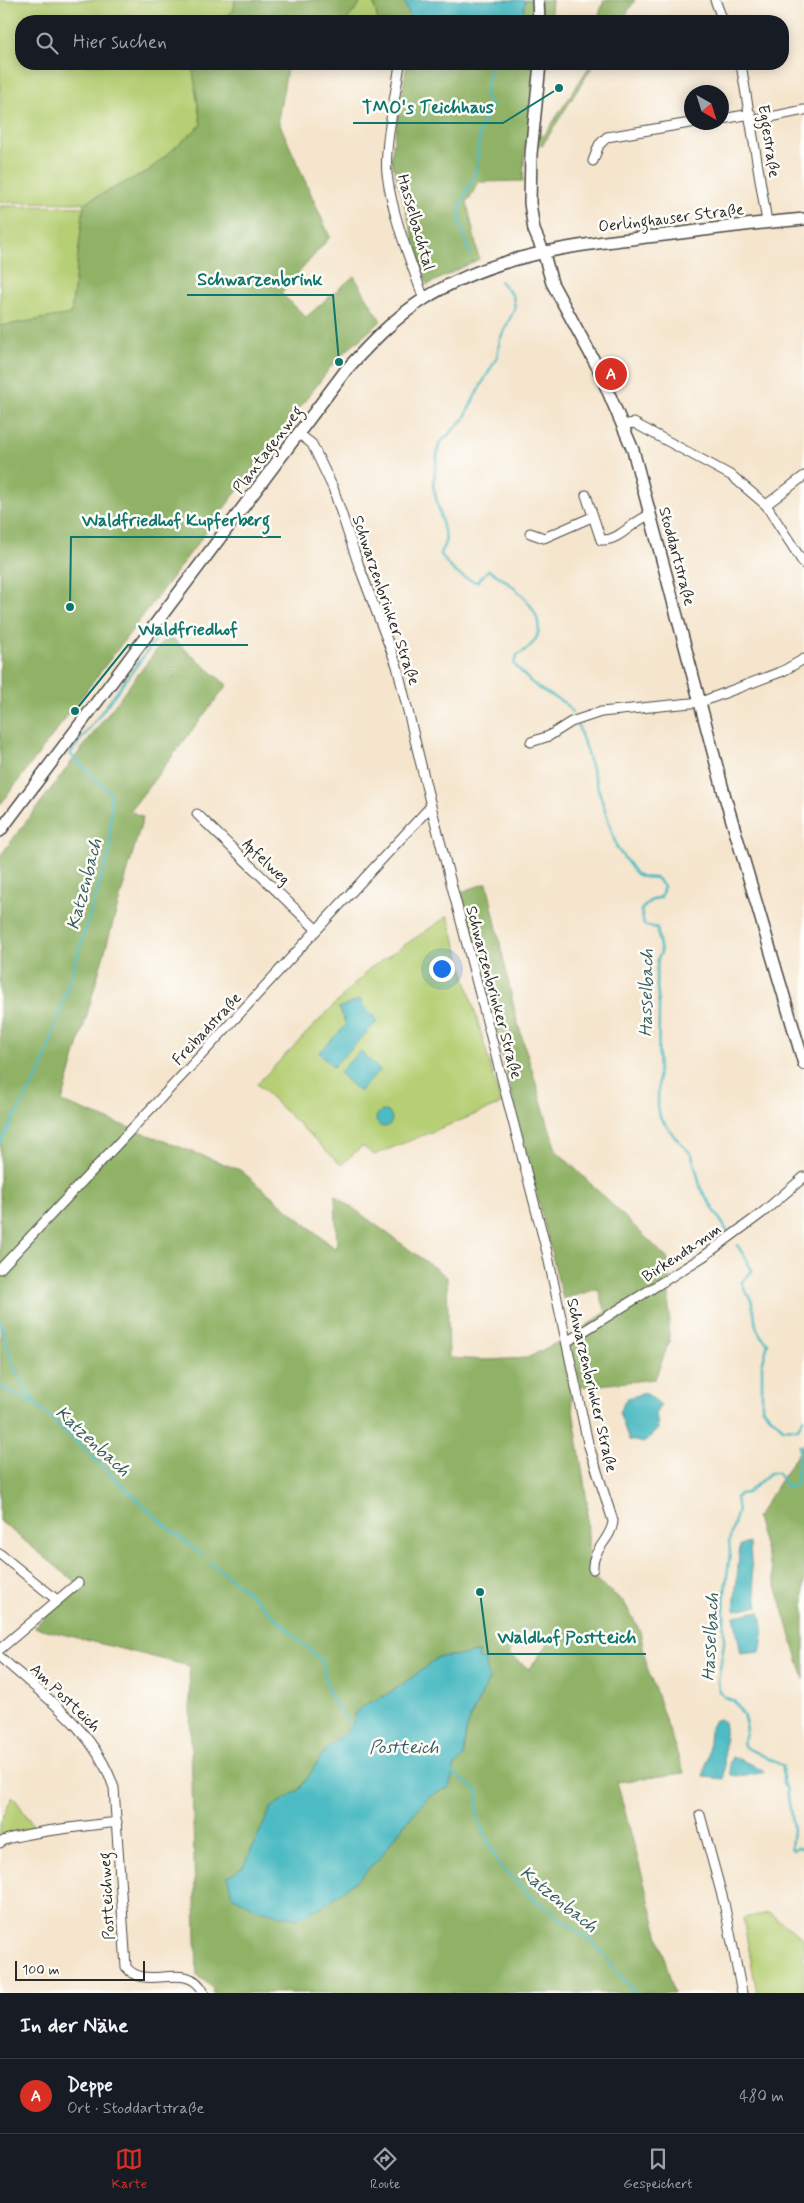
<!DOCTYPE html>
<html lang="de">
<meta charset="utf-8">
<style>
:root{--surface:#171b24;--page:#20242c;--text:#f1f3f6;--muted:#9ea1a6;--line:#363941;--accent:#d93025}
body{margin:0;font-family:Mynerve,sans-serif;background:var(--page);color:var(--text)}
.compass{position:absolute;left:684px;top:85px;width:45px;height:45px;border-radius:50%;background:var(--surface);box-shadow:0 2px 12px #0003;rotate:141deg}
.scale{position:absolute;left:15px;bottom:12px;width:130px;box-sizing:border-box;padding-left:5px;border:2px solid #2b2b2b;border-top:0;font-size:14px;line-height:18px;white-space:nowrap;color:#2b2b2b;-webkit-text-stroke:4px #fdfcf7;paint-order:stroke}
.you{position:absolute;left:441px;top:968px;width:18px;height:18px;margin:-12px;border:4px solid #fff;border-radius:50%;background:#1a73e8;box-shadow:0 0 0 8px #1a73e833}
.badge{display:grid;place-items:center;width:32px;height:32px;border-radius:50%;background:var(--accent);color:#fff;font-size:16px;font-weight:700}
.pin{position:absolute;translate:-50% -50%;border:2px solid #fff;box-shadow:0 1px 5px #0006}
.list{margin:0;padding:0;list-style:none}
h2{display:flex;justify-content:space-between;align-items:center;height:65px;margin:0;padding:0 20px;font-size:21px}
h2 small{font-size:16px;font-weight:400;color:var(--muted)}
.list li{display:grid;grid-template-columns:32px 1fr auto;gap:15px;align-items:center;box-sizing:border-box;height:75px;padding:0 20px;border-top:1px solid var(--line)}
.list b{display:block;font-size:19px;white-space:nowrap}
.list p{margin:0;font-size:16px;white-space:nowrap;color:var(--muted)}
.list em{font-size:16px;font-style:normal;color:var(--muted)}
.icon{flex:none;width:28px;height:28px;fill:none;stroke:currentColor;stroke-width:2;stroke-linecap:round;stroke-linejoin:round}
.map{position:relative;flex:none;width:804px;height:1993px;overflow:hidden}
.search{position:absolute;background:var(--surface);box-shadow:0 2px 12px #0003;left:15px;right:15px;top:15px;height:55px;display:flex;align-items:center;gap:12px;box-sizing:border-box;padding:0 18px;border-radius:20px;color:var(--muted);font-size:19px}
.sheet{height:140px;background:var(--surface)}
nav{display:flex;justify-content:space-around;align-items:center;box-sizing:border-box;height:70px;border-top:1px solid var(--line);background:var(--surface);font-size:14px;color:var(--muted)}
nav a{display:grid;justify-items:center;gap:2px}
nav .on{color:var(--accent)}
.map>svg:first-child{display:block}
.green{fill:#b6cf74;stroke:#707d50}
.forest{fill:#90b266;stroke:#5e6e48;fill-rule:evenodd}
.water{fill:#4dbbc3;stroke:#3c7377}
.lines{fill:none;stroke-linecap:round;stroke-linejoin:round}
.stream{stroke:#4dbbc3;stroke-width:2.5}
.street-casing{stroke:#494743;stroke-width:11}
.secondary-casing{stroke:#494743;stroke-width:14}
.street{stroke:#fff;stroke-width:9}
.secondary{stroke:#fff;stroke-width:11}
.labels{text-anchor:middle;stroke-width:5;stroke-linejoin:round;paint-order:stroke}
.street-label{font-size:16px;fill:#2b2b2b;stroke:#fdfcf7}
.water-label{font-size:18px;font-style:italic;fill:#375d60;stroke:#fdfcf7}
.leader{fill:none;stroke:#0f766e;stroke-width:2}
.callout-dot{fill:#0f766e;stroke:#fdfcf7;stroke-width:2}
.callout-label{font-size:18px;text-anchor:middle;font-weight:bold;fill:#0f766e;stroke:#fdfcf7;stroke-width:5;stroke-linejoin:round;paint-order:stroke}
</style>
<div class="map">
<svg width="804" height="1993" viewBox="0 0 804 1993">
<rect width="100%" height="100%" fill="#fdfcf7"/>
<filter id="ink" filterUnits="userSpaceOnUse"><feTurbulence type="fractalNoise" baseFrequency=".02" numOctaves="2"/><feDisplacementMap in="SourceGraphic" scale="10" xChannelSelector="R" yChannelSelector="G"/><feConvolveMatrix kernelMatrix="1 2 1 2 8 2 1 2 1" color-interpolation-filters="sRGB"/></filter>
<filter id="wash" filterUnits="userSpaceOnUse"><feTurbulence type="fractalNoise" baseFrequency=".0096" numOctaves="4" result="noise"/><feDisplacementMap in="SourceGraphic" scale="20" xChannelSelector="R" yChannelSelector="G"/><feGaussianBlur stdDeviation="1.12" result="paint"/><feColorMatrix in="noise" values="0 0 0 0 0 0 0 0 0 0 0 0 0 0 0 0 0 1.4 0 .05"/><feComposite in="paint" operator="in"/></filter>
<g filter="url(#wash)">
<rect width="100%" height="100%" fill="#f5e5cd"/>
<path class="green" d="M0 0H235L234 10 220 21H21V64H192L196 82 195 89 201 125 148 171 84 203 0 202Z
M360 0H373L378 21H346L359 5Z
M0 206 84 207 71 314 0 326Z
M448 916 501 1104 374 1155 362 1146 341 1165 257 1084 369 969Z
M13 1796 34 1827 0 1836V1821Z
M769 1913 804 1939V1993H757L743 1918Z"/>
<path class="forest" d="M235 0H360L359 5 346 21H220L234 10Z
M373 0H404L410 17 416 21H378Z
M525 0H552L551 16H547V21H522Z
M604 0H635L622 21H597Z
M192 64H288L278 120 330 237 281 293 306 317 354 276 381 321 336 360 0 805V326L71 314 84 203 148 171 201 125Z
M407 64H547L540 135 544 136 591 64H594L542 146 525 144 523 181 479 182 467 202 479 259 427 285 391 158Z
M168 635 227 685 130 811 143 817 62 1102 240 1170 337 1250 335 1195 447 1277 449 1358 488 1360 527 1358 562 1340 587 1501 589 1574 624 1602 640 1631 647 1667 684 1773 617 1782 674 1993H213V1988L197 1975 189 1666 34 1627 79 1585 0 1521V856ZM524 1628 548 1644 529 1669 508 1654ZM474 1652 489 1680C480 1698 469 1717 465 1737 464 1744 466 1754 461 1759 451 1773 440 1784 428 1797 411 1816 395 1836 380 1858L243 1867 271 1808 300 1789 326 1749 353 1727 356 1713 368 1703 385 1696 414 1676 438 1657 466 1655Z
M487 883 516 1017 556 1150 669 1260V1342L655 1379 581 1387 569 1338 606 1312 598 1289 563 1299 461 892Z
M804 1444V1680L756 1518Z"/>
<path class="water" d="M404 0H525L522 21H416L410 17Z
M360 999 364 1007 378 1021 333 1067 319 1053 346 1025 339 1008Z
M360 1051 380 1070 359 1092 339 1073Z
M376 1119a8 8 0 1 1 16 0a8 8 0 1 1-16 0Z
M646 1393 661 1405 656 1412 658 1429 644 1443 629 1440 619 1412 627 1398Z
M748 1542 750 1545 752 1573 758 1606 734 1610 740 1545Z
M760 1611C764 1625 764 1638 760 1652L741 1654 734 1616Z
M474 1652 479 1653 478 1658 485 1660 489 1680 471 1716 465 1736 463 1758 455 1766 449 1788 430 1795 403 1826 380 1858 357 1880 328 1903 297 1919 259 1910 233 1897 227 1877 243 1867 271 1808 300 1789 326 1749 352 1727 356 1713 368 1703 385 1696 414 1676 438 1657 466 1655Z
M721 1719 724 1722 725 1728 724 1779 703 1777 708 1756 710 1729 715 1720Z
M732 1756 762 1769 764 1771 763 1773 737 1776 731 1775 729 1764Z"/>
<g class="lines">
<path class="stream" d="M470 254C467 243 462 232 460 221 457 203 471 186 476 170 480 156 477 143 480 128 482 120 489 114 491 104L485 97 491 64
M500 281 513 296 515 308 500 339 497 357 474 398 464 419 439 444 433 485 446 539 441 554C450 570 459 577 477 582L488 570C519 586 567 630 517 655L514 664C521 672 529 681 537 687 549 696 566 699 572 713
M578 725 617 848 636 874 643 877 656 878 664 886 661 897 650 901 641 910 644 925 657 928 661 953 658 958 656 977 659 1006 658 1107 660 1117 674 1136 692 1155 701 1189 729 1234
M0 1143 42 1069 110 850 111 794 70 754 161 633
M737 1245 747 1260V1264L752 1271 742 1282C743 1291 750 1295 752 1303 757 1322 752 1329 768 1343L762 1365V1408L783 1428 797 1429 804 1418
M0 1321 15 1370 35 1403 159 1520 203 1556
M0 1387 35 1403
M804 1446H799C801 1461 795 1470 796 1485L787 1487 778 1473H770L747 1493 739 1494 736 1498 738 1510 729 1541 730 1553 724 1599V1643L718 1681 719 1690 724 1697 734 1701 743 1714 747 1729 743 1743 745 1747 783 1766V1783L787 1789 793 1829 791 1848 793 1850 798 1847 804 1849
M210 1562 252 1596 323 1662C324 1688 335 1707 353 1727
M453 1773 478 1791 477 1818 499 1865 531 1897 594 1943 635 1993"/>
</g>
</g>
<g filter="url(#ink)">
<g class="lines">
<g class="street-casing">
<path id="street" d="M715 0 723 21
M400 64C396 94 384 145 387 174 392 215 410 260 424 299
M741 64 767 222
M722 119 751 114
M752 121 804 110
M593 161 599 145 607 137 696 122
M622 425 634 423 732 476 766 505 804 564
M298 433 312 444 333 488 359 566 397 666 431 806 547 1252 588 1443 613 1521C612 1539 591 1550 593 1569
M586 495 601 540C619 542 633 520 650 515
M766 505 804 476
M530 533 544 538 592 517
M531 742 549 736 571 722 601 712 701 702 783 671 804 659
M197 814 316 929
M0 1269 206 1050 431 806
M568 1341 704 1256 762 1213 804 1177
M0 1554 57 1600
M0 1649 78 1583
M0 1657C44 1696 95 1730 114 1788L126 1967C146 1993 188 1958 204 1993
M700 1815 724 1903 742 1993
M0 1843C9 1833 98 1825 117 1822"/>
</g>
<g class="secondary-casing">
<path id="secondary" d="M538 0 539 21
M540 64 531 154 530 203 534 230 543 251 552 283 598 368 633 450 725 797 804 1064
M0 831 346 370C370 344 394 318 424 299 494 254 576 245 657 236 706 230 755 223 804 219"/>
</g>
<use href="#street" class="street"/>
<use href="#secondary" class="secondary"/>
</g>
</g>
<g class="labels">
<g class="street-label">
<text transform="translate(770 141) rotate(81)" y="6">Eggestraße</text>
<text transform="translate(671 217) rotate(-7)" y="6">Oerlinghauser Straße</text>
<text transform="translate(417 222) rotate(74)" y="6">Hasselbachtal</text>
<text transform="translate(267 449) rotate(-53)" y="6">Plantagenweg</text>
<text transform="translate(678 556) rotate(75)" y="6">Stoddartstraße</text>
<text transform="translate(387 600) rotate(71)" y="6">Schwarzenbrinker Straße</text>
<text transform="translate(267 861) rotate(44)" y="6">Apfelweg</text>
<text transform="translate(495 992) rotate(75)" y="6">Schwarzenbrinker Straße</text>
<text transform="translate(206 1028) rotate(-47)" y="6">Freibadstraße</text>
<text transform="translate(681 1252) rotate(-34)" y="6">Birkendamm</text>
<text transform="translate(593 1385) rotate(77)" y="6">Schwarzenbrinker Straße</text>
<text transform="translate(66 1697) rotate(44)" y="6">Am Postteich</text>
<text transform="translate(106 1896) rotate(-93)" y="6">Postteichweg</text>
</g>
<g class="water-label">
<text transform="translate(84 884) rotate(-75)" y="6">Katzenbach</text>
<text transform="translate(646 993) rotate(-89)" y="6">Hasselbach</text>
<text transform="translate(93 1441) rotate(43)" y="6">Katzenbach</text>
<text transform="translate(710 1637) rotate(-87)" y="6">Hasselbach</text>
<text x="404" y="1753">Postteich</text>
<text transform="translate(559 1899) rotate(39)" y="6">Katzenbach</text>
</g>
</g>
<path class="leader" d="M559 88L503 123H353M339 362L333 295H187M70 607L71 537H281M75 711L128 645H248M480 1592L488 1654H646"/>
<g class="callout-dot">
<circle cx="559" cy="88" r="5"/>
<circle cx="339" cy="362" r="5"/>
<circle cx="70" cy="607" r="5"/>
<circle cx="75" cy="711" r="5"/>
<circle cx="480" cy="1592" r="5"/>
</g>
<g class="callout-label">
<text x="428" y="113">TMO's Teichhaus</text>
<text x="260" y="285">Schwarzenbrink</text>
<text x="176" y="526">Waldfriedhof Kupferberg</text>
<text x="188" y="635">Waldfriedhof</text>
<text x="567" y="1643">Waldhof Postteich</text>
</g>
</svg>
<svg class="compass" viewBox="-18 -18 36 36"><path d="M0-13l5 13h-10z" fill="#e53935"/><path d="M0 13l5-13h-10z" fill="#9ea1a6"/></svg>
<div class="scale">100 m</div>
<div class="you"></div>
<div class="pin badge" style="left:611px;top:374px">A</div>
<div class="search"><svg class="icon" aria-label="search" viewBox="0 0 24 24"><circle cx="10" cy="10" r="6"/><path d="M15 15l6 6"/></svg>Hier suchen</div>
</div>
<section class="sheet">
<h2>In der Nähe<small></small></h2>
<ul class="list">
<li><span class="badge">A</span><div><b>Deppe</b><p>Ort · Stoddartstraße</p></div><em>480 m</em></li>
</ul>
</section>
<nav>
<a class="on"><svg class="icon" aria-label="map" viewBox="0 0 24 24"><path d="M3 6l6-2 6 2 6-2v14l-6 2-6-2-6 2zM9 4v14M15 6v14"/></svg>Karte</a>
<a><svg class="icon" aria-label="directions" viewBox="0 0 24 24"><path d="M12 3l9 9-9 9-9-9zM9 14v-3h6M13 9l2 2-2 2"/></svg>Route</a>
<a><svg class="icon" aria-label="saved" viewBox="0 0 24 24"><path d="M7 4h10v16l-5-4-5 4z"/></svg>Gespeichert</a>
</nav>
